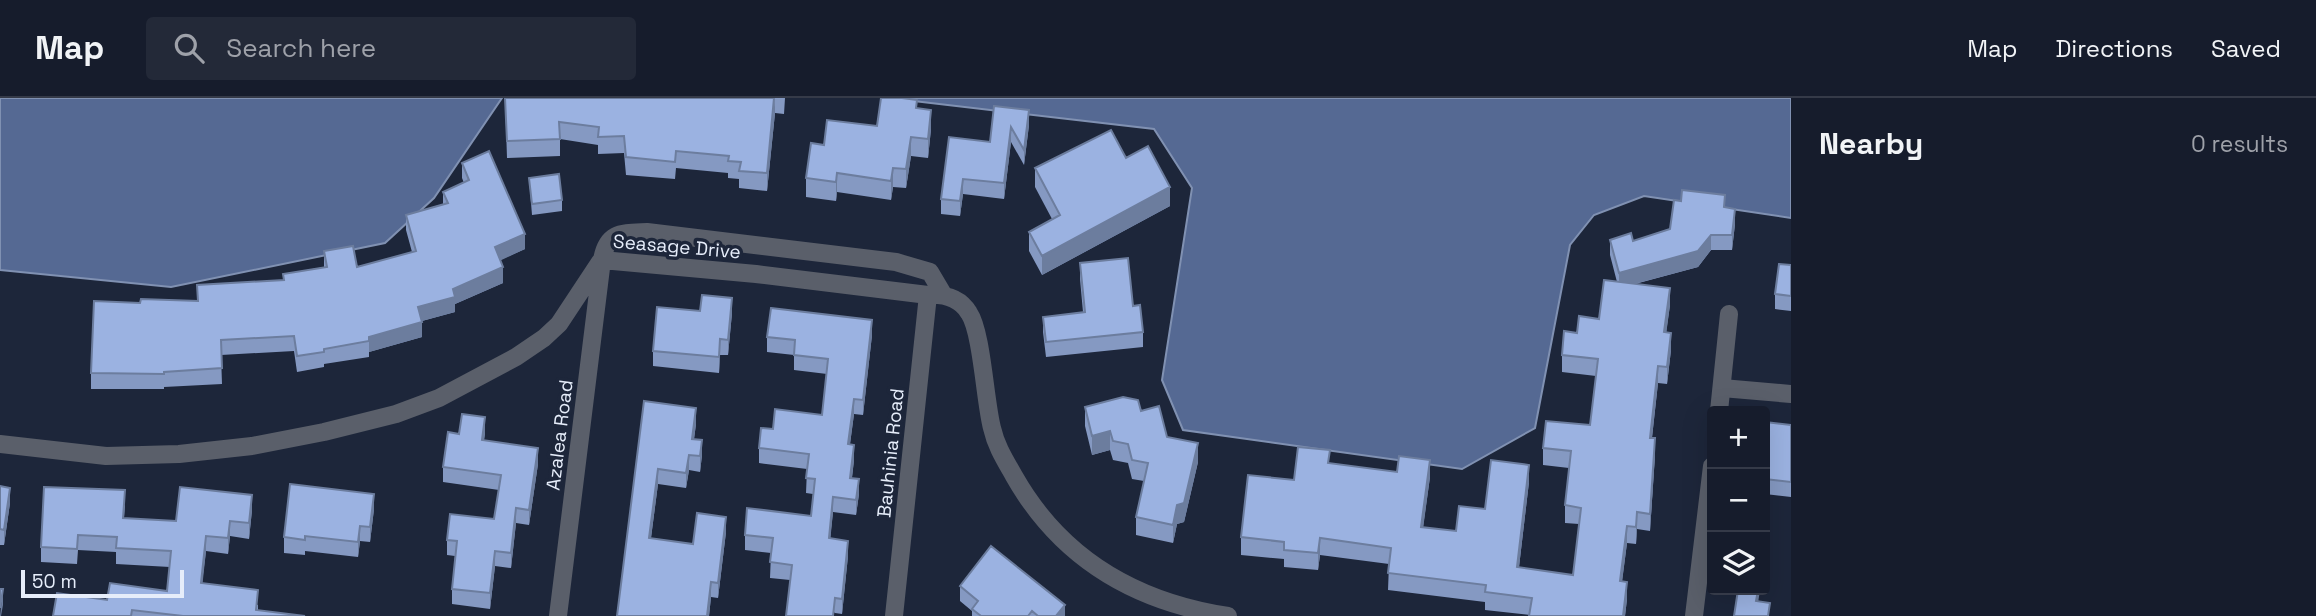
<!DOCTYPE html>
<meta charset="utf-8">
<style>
:root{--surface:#161c2c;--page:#232938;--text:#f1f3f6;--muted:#9ea1a9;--line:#353a48}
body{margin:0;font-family:"Space Grotesk",sans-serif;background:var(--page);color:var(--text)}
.controls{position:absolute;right:21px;bottom:21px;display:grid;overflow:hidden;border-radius:7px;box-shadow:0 7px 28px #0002}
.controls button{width:63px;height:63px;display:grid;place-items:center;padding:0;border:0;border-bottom:2px solid var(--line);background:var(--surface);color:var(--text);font:35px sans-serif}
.scale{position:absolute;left:21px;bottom:18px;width:163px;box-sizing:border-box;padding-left:7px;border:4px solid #e6edfa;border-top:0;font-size:19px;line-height:24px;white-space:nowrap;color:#e6edfa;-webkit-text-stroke:5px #1d263a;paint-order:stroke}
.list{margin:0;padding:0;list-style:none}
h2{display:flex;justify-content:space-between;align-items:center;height:91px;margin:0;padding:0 28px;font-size:30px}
h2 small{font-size:23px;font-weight:400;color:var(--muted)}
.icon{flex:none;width:38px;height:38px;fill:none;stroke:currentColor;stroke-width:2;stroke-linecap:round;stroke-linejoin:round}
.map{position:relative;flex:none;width:1791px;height:518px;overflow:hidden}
header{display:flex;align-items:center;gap:42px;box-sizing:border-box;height:98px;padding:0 35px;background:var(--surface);border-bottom:2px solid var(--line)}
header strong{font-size:33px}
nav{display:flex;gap:38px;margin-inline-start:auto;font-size:24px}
.search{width:490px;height:63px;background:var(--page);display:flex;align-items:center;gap:18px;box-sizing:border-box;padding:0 24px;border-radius:7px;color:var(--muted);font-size:26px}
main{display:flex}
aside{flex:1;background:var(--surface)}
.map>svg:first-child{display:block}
.water{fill:#556993;stroke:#8091b2;stroke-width:2}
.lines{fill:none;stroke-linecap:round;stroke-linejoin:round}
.minor{stroke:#5a5f6a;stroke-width:18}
.wall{fill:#8599c2}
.shaded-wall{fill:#6c7d9e}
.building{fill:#9bb2e1;stroke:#6c7d9e;stroke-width:2}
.labels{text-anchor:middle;stroke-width:7;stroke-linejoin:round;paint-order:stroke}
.street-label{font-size:19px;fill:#e6edfa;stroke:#1d263a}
</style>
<header>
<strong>Map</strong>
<div class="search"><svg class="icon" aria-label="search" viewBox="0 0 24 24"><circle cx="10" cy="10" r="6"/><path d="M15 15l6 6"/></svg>Search here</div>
<nav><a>Map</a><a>Directions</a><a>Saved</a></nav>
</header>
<main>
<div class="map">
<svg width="1791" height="518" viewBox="0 0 1791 518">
<rect width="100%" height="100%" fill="#1d263a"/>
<path class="water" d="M0 0H502L434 100 385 145 171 189 0 172Z
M888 0H1791V120L1644 98 1594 117 1570 147 1535 330 1462 371 1183 332 1162 282 1192 90 1154 31Z"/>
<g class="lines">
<path class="minor" d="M602 162 756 176 928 197C945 196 960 200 969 215 982 234 985 304 992 330 996 348 1005 362 1014 378 1061 461 1136 504 1228 518
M1722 290 1791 296
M1719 313 1729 216
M0 346 106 358 179 356 252 348 324 334 396 316 439 300 516 259 544 240 559 226 600 164
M558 518 602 162C607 133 622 135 647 134L896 164 930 174 943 196
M894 518 928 197
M1694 518 1712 368"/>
</g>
<path class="wall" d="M505 0H785L784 16 775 15 767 93 739 90V81L728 80V75L676 70 675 81 626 77 624 55 598 56V47L560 41V58L507 60Z
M994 8 1029 27 1024 67 1011 44 1004 101 963 96 960 118 941 116V101L990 44Z
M917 10 931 31 928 60 911 58 906 90 893 89 891 102 837 94 836 103 806 99V80L824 47 877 28Z
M1126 60 1170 108 1042 177 1029 153V134L1052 121 1035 89V70Z
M462 65 525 151 500 162 503 185 455 206V214L422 223V239L369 254V259L324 266V269L297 274 294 253 221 257 222 286 164 289V291H91V275L140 205 197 203V187L283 182V176L324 169V153L357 169 412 154 406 132V117L443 106V94L464 85 462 80Z
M529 80 562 102V113L532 117Z
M1725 110 1735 126 1732 152H1711L1698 169 1635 186 1670 207 1666 235 1671 252 1667 286 1658 285 1652 340 1655 357 1650 433 1637 431 1636 446 1627 445 1622 483 1627 501 1625 518H1529L1530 517 1485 512V504L1388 492 1389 466 1320 457 1318 472 1284 469V461L1241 457V439L1294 382 1330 366 1430 379 1423 429 1456 433 1485 411 1529 384 1519 469 1573 477 1579 426 1565 425V407L1569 370 1543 367V350L1590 327 1596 278 1562 274V257L1577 235 1599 221 1617 184 1610 157V142L1633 143 1670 131Z
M1080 165 1133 208 1143 234V249L1046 259 1043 234V219L1083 214 1080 181Z
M1791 167V213L1775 211V196Z
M700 213 732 215 728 257H720L719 275 653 268V253Z
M872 237 863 317 854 316 850 346 854 362 852 380 859 396 856 417 833 414 830 441 848 458 842 516 835 515 790 482 770 480 771 455 745 452V437L811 418 813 396 806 395 807 371 759 365V350L773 331 822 317 827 276 794 272V257L767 254V239Z
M644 303 696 326 694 341 702 357 700 374 689 372 686 390 658 386 651 440 693 446 726 434 718 500 711 499 709 518H617Z
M1085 309 1141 313 1167 339 1198 364 1184 424 1177 426 1173 445 1136 437V419L1144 383 1132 381 1128 365 1113 362 1110 352 1092 357 1085 328Z
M1765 324 1791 327V399L1765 396Z
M485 335 484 342 538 366 529 427 516 425 511 470 495 468 490 511 452 506V491L455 458 447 457V442L494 421 499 392 443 384V369L459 336Z
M0 388 10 405 4 447H0Z
M125 407 124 420 176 423 252 412 249 441 230 438 228 456 206 453 202 485 258 507V512L305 518H53L107 502 167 493 170 469 116 466V454L78 452 77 466 41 464V449Z
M374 411 370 444 360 443 358 459 305 453V457L284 455V439Z
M960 488 1065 518H972V513L960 503Z"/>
<path class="shaded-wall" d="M775 0V15L767 93V75Z
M931 12V31L928 60V41Z
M1029 12V27L1024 67V52Z
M1011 29V44L1004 101V85Z
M911 39V58L906 90V71Z
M893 70V89L891 102V83Z
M837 75V94L836 103V84Z
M963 81V96L960 118V103Z
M1170 89V108L1042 177V158Z
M1735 111V126L1732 152V137Z
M525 136V151L495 165V149Z
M1711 137V152L1698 169 1619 190V175Z
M503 169V185L455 206V214L418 224V209L453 191Z
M1670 190V207L1664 252V234Z
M732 200V215L728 257V242Z
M872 222V237L863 317V302Z
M422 224V239L369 254V239Z
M1671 235V252L1667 286V269Z
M720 241V257L719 275V259Z
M1658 268V285L1650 357V340Z
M854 301V316L848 361V346Z
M696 310V326L692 356V341Z
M485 319V335L482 357V342Z
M1110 333V352L1092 357V338Z
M1655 340V357L1650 433V416Z
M702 342V357L700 374V358Z
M1198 345V364L1184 424 1177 426 1173 445V427L1177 407Z
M854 347V362L850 395V380Z
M538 350V366L529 427V412Z
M689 357V372L686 390V375Z
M1430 362V379L1421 446V429Z
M1529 367V384L1517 486V469Z
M658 371V386L649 455V440Z
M859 381V396L856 417V402Z
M10 390V405L4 447V432Z
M374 396V411L370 444V429Z
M252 397V412L249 441V425Z
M833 399V414L829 455V440Z
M516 410V425L511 470V455Z
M1637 414V431L1636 446V429Z
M726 419V434L718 500V485Z
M230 423V438L228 456V440Z
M360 428V443L358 459V444Z
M1627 428V445L1620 500V483Z
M206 438V453L201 500V485Z
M1320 440V457L1318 472V455Z
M848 443V458L842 516V501Z
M495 453V468L490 511V495Z
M711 484V499L709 518H707Z
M1627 484V501L1625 518H1623Z
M3 491V507L1 518H0Z
M1758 492H1760L1756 518V503Z
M1065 507V518H1056Z"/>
<path class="building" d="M505 0H774L767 75 739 73 741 64 728 63 729 58 676 53 675 64 626 59 624 38 598 39 599 29 559 24 560 41 507 43Z
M881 0H902L917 2 916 10 931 12 928 41 911 39 906 71 893 70 891 83 837 75 836 84 806 80 811 45 824 47 827 22 877 28Z
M994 8 1029 12 1024 52 1011 29 1004 85 963 81 960 103 941 101 949 39 990 44Z
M1111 32 1126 60 1148 48 1170 89 1042 158 1029 134 1060 117 1035 70Z
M489 53 525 136 495 149 503 169 453 191 455 199 418 209 422 224 369 239V243L324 251V254L297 258 294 238 221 242 222 270 164 274V276L91 275 94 203 140 205 141 201 198 203 197 187 284 182 283 176 327 169 324 153 353 148 357 169 416 153 406 117 448 105 443 94 469 82 462 65Z
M559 76 562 102 532 106 529 80Z
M1682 92 1725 97 1724 109 1735 111 1732 137H1711L1698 153 1619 175 1610 142 1631 135 1633 143 1670 131 1674 102 1681 103Z
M1128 160 1133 208 1140 207 1143 234 1046 244 1043 219 1085 214 1080 165Z
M1779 166 1791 167V198L1775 196Z
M1604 182 1670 190 1664 234 1671 235 1667 269 1658 268 1650 340H1655L1650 416 1637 414 1636 429 1627 428 1620 483 1627 484 1623 518H1529L1532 500 1485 494 1486 487 1388 475 1391 450 1320 440 1318 455 1284 452V444L1241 439 1248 377 1294 382 1298 349 1330 352 1328 365 1397 374 1399 358 1430 362 1421 429 1456 433 1459 408 1485 411 1491 362 1529 367 1517 469 1573 477 1581 410 1565 407 1571 353 1543 350 1546 323 1590 327 1598 261 1562 257 1564 233 1577 235 1579 218 1599 221Z
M702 197 732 200 728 242 720 241 719 259 653 253 657 209 700 213Z
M771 210 872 222 863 302 854 301 848 346 854 347 850 380 859 381 856 402 833 399 829 440 848 443 842 501 835 500 833 518H786L792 467 770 464 773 440 745 437 747 410 811 418 815 381 806 380 809 356 759 350 761 330 773 331 775 311 822 317 828 261 794 257 795 242 767 239Z
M1123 299 1138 302 1141 313 1159 308 1167 339 1198 345 1184 405 1177 407 1173 427 1136 419 1148 365 1132 362 1128 346 1113 343 1110 333 1092 338 1085 309Z
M644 303 696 310 692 341 702 342 700 358 689 357 686 375 658 371 649 440 693 446 697 415 726 419 718 485 711 484 707 518H617Z
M462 316 485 319 482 342 538 350 529 412 516 410 511 455 495 453 490 495 452 491 457 443 447 442 450 416 494 421 501 377 443 369 448 334 459 336Z
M1765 324 1791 327V384L1765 381Z
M290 386 374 396 370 429 360 428 358 444 305 438V442L284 439Z
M0 388 10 390 4 432 0 431Z
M44 389 125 392 123 420 176 423 180 389 252 397 249 425 230 423 228 440 206 438 201 485 258 492 256 512 305 518H183L132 512 131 518H53L57 495 107 502 110 485 167 493 171 453 116 450 117 439 78 437 77 451 41 449Z
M991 448 1065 507 1056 518H1038L1032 513 1028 518H981L972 511 978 503 960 488Z
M0 491H3L0 510Z
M1738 492H1758L1756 503 1770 505 1768 518H1734Z"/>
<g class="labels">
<g class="street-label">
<text transform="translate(677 148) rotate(5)" y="7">Seasage Drive</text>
<text transform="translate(559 337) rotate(-83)" y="7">Azalea Road</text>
<text transform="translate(890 355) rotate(-84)" y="7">Bauhinia Road</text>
</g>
</g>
</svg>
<div class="controls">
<button>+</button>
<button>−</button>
<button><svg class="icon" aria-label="layers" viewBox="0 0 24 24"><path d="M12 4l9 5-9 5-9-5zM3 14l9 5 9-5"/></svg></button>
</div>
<div class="scale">50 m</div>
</div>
<aside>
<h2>Nearby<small>0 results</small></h2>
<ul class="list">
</ul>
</aside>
</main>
